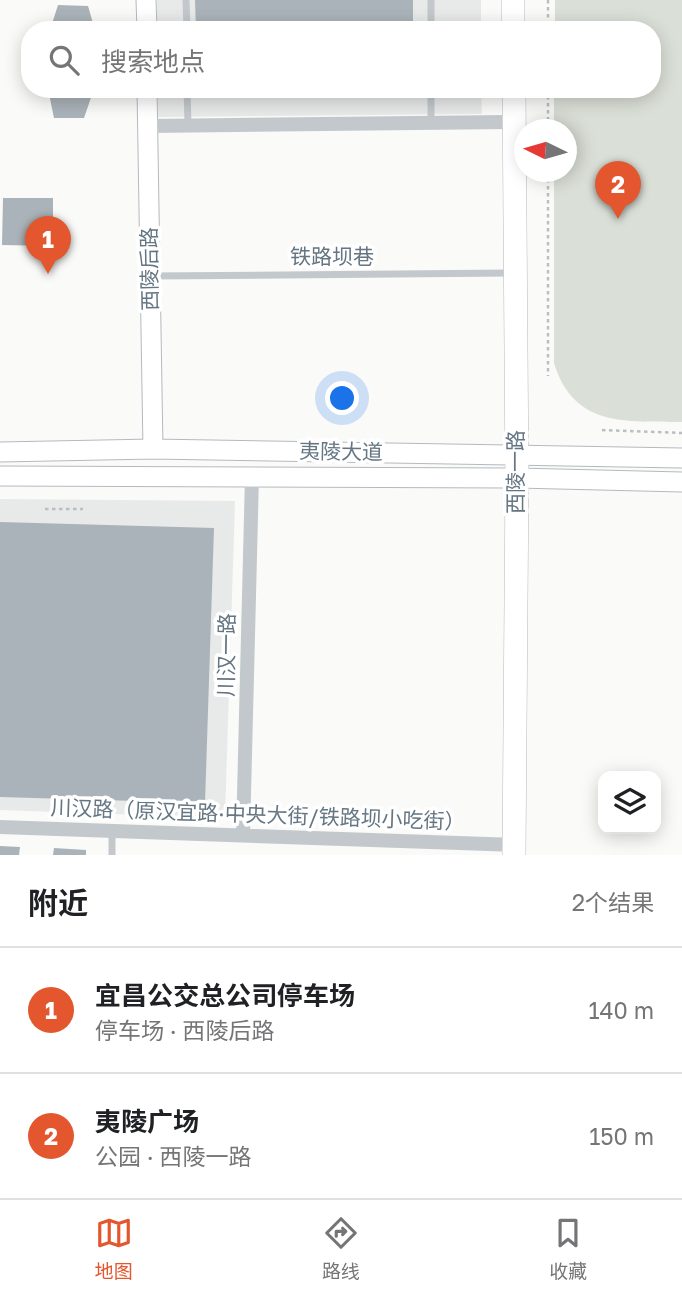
<!DOCTYPE html>
<html lang="zh">
<meta charset="utf-8">
<style>
:root{--surface:#fff;--page:#f6f6f6;--text:#202124;--muted:#757577;--line:#e0e0e0;--accent:#e4572e}
body{margin:0;font-family:"Golos Text","Noto Sans SC",sans-serif;background:var(--page);color:var(--text)}
.controls{position:absolute;right:21px;bottom:21px;display:grid;overflow:hidden;border-radius:14px;box-shadow:0 4px 18px #0003}
.controls button{width:63px;height:63px;display:grid;place-items:center;padding:0;border:0;border-bottom:2px solid var(--line);background:var(--surface);color:var(--text);font:35px sans-serif}
.compass{position:absolute;left:514px;top:119px;width:63px;height:63px;border-radius:50%;background:var(--surface);box-shadow:0 4px 18px #0003;rotate:275deg}
.you{position:absolute;left:343px;top:399px;width:24px;height:24px;margin:-18px;border:5px solid #fff;border-radius:50%;background:#1a73e8;box-shadow:0 0 0 10px #1a73e833}
.badge{display:grid;place-items:center;width:46px;height:46px;border-radius:50%;background:var(--accent);color:#fff;font-size:23px;font-weight:700}
.pin{position:absolute;translate:-50% -58px;filter:drop-shadow(0 2px 4px #0008)}
.pin::after{content:'';position:absolute;top:37px;width:24px;height:21px;background:inherit;clip-path:polygon(0 0,100% 0,50% 100%)}
.list{margin:0;padding:0;list-style:none}
h2{display:flex;justify-content:space-between;align-items:center;height:91px;margin:0;padding:0 28px;font-size:30px}
h2 small{font-size:23px;font-weight:400;color:var(--muted)}
.list li{display:grid;grid-template-columns:46px 1fr auto;gap:21px;align-items:center;box-sizing:border-box;height:126px;padding:0 28px;border-top:2px solid var(--line)}
.list b{display:block;font-size:26px;white-space:nowrap}
.list p{margin:0;font-size:23px;white-space:nowrap;color:var(--muted)}
.list em{font-size:23px;font-style:normal;color:var(--muted)}
.icon{flex:none;width:38px;height:38px;fill:none;stroke:currentColor;stroke-width:2;stroke-linecap:round;stroke-linejoin:round}
.map{position:relative;flex:none;width:682px;height:855px;overflow:hidden}
.search{position:absolute;background:var(--surface);box-shadow:0 4px 18px #0003;left:21px;right:21px;top:21px;height:77px;display:flex;align-items:center;gap:18px;box-sizing:border-box;padding:0 24px;border-radius:28px;color:var(--muted);font-size:26px}
.sheet{height:343px;background:var(--surface)}
nav{display:flex;justify-content:space-around;align-items:center;box-sizing:border-box;height:98px;border-top:2px solid var(--line);background:var(--surface);font-size:19px;color:var(--muted)}
nav a{display:grid;justify-items:center;gap:4px}
nav .on{color:var(--accent)}
.map>svg:first-child{display:block}
.built{fill:#e8e9e9}
.green{fill:#dadfd7}
.building{fill:#aab3b9}
.lines{fill:none;stroke-linecap:round;stroke-linejoin:round}
.secondary-casing{stroke:#b3babf;stroke-width:21}
.primary-casing{stroke:#b5babe;stroke-width:24}
.path{stroke:#bbbfc2;stroke-width:2.5;stroke-dasharray:3.5 3.5;stroke-linecap:butt}
.lane{stroke:#c3c8cc;stroke-width:7}
.street{stroke:#c3c8cc;stroke-width:14}
.secondary{stroke:#fff;stroke-width:19}
.primary{stroke:#fff;stroke-width:23}
.labels{text-anchor:middle;stroke-width:7;stroke-linejoin:round;paint-order:stroke}
.street-label{font-size:21px;fill:#657683;stroke:#fff}
</style>
<div class="map">
<svg width="682" height="855" viewBox="0 0 682 855">
<rect width="100%" height="100%" fill="#fafaf8"/>
<path class="built" d="M157 0H481V30H157Z
M158 89H481L482 114 158 117Z
M0 499 235 501 225 818 0 810Z"/>
<path class="green" d="M555 0H682V422C626 421 574 428 554 363V172H566V130L554 129V89H652V30H555Z"/>
<path class="building" d="M195 0H413V21H398V30H196Z
M58 5 88 6 95 30H50Z
M48 89H94L84 118H54Z
M3 198H53V246L2 245Z
M0 522 214 528 205 803 0 797Z
M0 846 20 847 19 855H0Z
M54 848 86 850V855H53Z"/>
<g class="lines">
<g class="secondary-casing">
<path id="secondary" d="M146 0 147 30
M147 89 153 449
M0 452 153 449 682 458
M0 476 517 478 682 482"/>
</g>
<g class="primary-casing">
<path id="primary" d="M513 0V30
M514 855 517 478 514 89"/>
</g>
<path class="path" d="M548 0V30
M548 89V130
M548 172V376
M602 430 682 433
M45 509H83"/>
<path class="lane" d="M186 0 187 30
M431 30V0
M187 89 188 125
M431 123V89
M151 276 513 273
M112 855V831"/>
<path class="street" d="M148 126 514 122
M0 827 514 845
M243 835 252 476"/>
<use href="#secondary" class="secondary"/>
<use href="#primary" class="primary"/>
</g>
<g class="labels">
<g class="street-label">
<text x="332" y="264">铁路坝巷</text>
<text transform="translate(150 269) rotate(-91)" y="7">西陵后路</text>
<text transform="translate(341 452) rotate(1)" y="7">夷陵大道</text>
<text transform="translate(516 472) rotate(-90)" y="7">西陵一路</text>
<text transform="translate(227 655) rotate(-89)" y="7">川汉一路</text>
<text transform="translate(258 815) rotate(2)" y="7">川汉路（原汉宜路·中央大街/铁路坝小吃街）</text>
</g>
</g>
</svg>
<div class="controls">
<button><svg class="icon" aria-label="layers" viewBox="0 0 24 24"><path d="M12 4l9 5-9 5-9-5zM3 14l9 5 9-5"/></svg></button>
</div>
<svg class="compass" viewBox="-18 -18 36 36"><path d="M0-13l5 13h-10z" fill="#e53935"/><path d="M0 13l5-13h-10z" fill="#757577"/></svg>
<div class="you"></div>
<div class="pin badge" style="left:48px;top:274px">1</div>
<div class="pin badge" style="left:618px;top:219px">2</div>
<div class="search"><svg class="icon" aria-label="search" viewBox="0 0 24 24"><circle cx="10" cy="10" r="6"/><path d="M15 15l6 6"/></svg>搜索地点</div>
</div>
<section class="sheet">
<h2>附近<small>2个结果</small></h2>
<ul class="list">
<li><span class="badge">1</span><div><b>宜昌公交总公司停车场</b><p>停车场 · 西陵后路</p></div><em>140 m</em></li>
<li><span class="badge">2</span><div><b>夷陵广场</b><p>公园 · 西陵一路</p></div><em>150 m</em></li>
</ul>
</section>
<nav>
<a class="on"><svg class="icon" aria-label="map" viewBox="0 0 24 24"><path d="M3 6l6-2 6 2 6-2v14l-6 2-6-2-6 2zM9 4v14M15 6v14"/></svg>地图</a>
<a><svg class="icon" aria-label="directions" viewBox="0 0 24 24"><path d="M12 3l9 9-9 9-9-9zM9 14v-3h6M13 9l2 2-2 2"/></svg>路线</a>
<a><svg class="icon" aria-label="saved" viewBox="0 0 24 24"><path d="M7 4h10v16l-5-4-5 4z"/></svg>收藏</a>
</nav>
